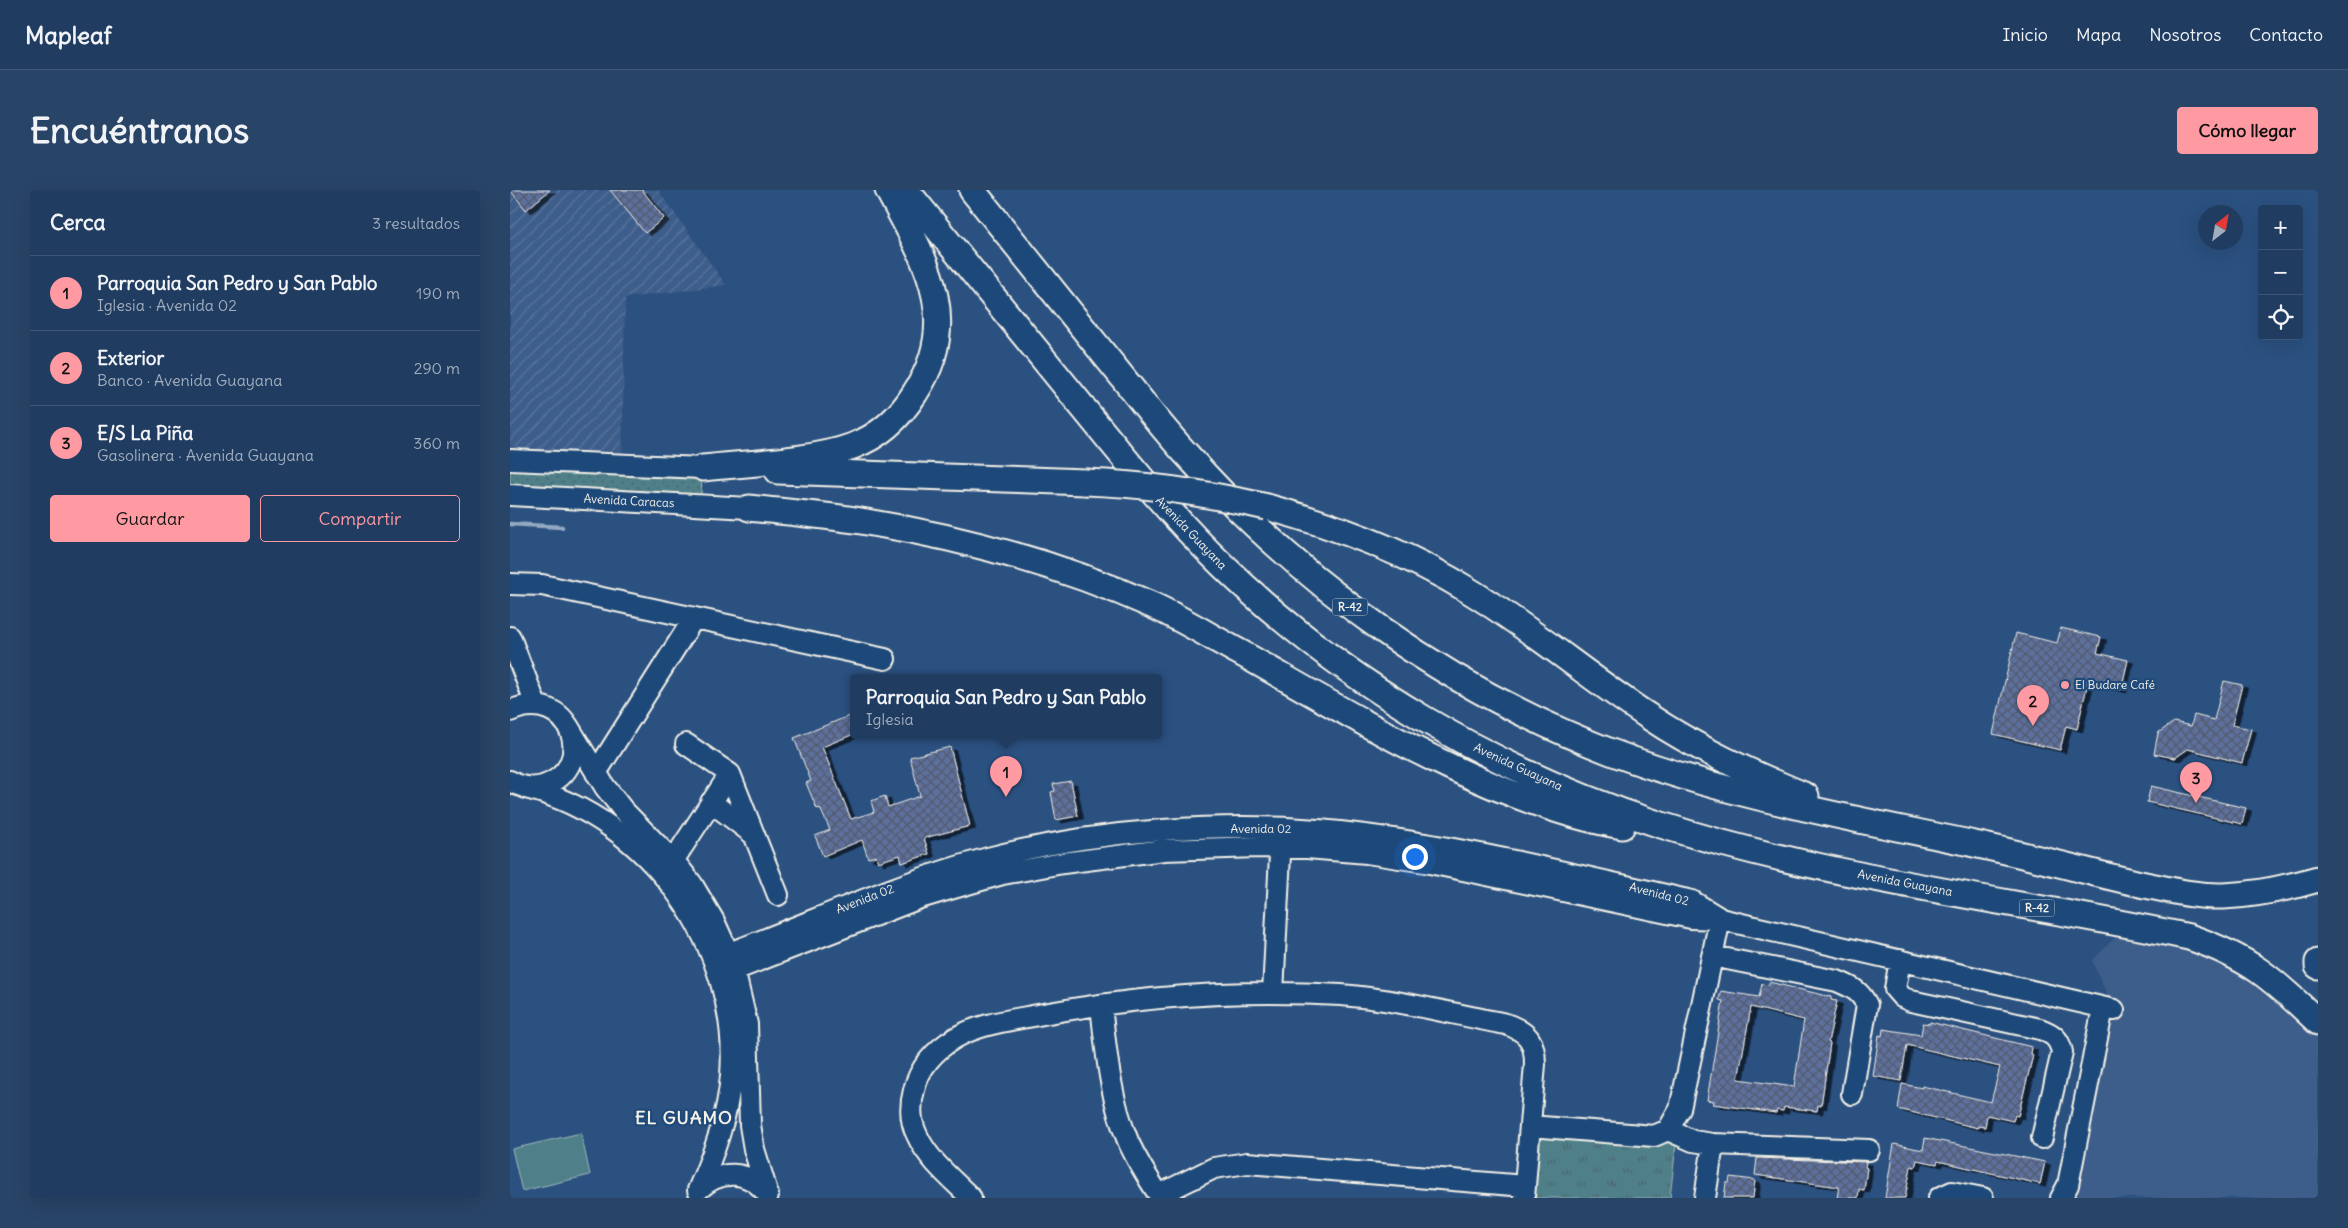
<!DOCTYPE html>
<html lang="es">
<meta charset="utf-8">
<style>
:root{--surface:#203d61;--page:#284467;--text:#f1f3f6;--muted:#a2aebd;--line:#3d5676;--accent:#ff9aa2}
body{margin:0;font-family:Delius,sans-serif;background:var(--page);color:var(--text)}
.controls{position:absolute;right:15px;top:15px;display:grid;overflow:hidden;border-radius:5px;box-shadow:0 5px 20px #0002}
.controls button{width:45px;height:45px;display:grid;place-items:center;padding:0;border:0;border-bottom:1px solid var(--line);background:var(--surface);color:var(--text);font:25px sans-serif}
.compass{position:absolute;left:1688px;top:15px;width:45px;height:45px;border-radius:50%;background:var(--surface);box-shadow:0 5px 20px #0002;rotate:31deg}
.you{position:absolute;left:904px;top:666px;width:18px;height:18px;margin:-12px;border:4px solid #fff;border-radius:50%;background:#1a73e8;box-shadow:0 0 0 8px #1a73e833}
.badge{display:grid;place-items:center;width:32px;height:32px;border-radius:50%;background:var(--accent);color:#111;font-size:16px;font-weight:700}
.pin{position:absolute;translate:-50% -41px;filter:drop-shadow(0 1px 2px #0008)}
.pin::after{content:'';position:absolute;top:26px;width:18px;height:15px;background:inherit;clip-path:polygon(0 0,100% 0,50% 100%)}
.popup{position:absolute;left:340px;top:484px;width:312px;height:65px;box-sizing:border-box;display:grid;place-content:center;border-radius:5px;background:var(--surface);filter:drop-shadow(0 1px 4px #0005);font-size:16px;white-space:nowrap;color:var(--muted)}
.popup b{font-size:19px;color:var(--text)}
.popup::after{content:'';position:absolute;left:50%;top:100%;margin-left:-10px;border:10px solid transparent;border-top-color:var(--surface)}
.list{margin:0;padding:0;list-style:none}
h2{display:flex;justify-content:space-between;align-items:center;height:65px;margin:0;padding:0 20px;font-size:21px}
h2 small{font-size:16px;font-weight:400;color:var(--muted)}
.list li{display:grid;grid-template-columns:32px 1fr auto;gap:15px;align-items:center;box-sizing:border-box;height:75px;padding:0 20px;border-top:1px solid var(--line)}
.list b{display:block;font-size:19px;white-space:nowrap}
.list p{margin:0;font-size:16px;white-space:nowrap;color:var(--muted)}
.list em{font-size:16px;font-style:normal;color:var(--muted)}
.actions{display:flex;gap:10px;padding:15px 20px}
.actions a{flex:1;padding:11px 0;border:1px solid var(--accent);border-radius:5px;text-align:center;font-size:18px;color:var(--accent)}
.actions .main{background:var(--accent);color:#111}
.icon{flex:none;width:28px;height:28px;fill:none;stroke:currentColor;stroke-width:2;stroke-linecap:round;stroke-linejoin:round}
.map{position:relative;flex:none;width:1808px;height:1008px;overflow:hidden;border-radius:5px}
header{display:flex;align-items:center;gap:30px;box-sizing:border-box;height:70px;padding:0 25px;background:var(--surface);border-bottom:1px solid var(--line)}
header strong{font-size:24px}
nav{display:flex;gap:28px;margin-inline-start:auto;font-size:18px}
.intro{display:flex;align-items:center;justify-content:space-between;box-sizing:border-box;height:120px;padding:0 30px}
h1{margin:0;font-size:35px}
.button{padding:12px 22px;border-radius:5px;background:var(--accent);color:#111;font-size:18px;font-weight:700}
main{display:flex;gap:30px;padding:0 30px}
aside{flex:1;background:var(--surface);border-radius:5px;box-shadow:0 5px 20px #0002}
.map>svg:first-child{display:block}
.built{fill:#3e5d8b}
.industrial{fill:url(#industrial-furrows)}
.grass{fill:url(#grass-dots);stroke:#a2b8b8}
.park{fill:url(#park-tufts);stroke:#a2b8b8}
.pitch{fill:#4f7f89;stroke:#a2b8b8}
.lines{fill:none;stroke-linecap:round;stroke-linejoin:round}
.stream{stroke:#92a9c0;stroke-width:4.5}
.building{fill:url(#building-cross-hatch);stroke:#f4f1e8;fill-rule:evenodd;filter:url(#shadow)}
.minor-casing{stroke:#f4f1e8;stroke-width:24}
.major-casing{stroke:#f4f1e8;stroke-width:29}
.minor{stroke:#1f4a7a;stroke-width:20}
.major{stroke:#1f4a7a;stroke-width:25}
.major-bridge-casing{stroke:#f4f1e8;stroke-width:29;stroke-linecap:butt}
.major-bridge{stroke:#1f4a7a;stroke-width:25}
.poi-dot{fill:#ff9aa2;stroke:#1f4a7a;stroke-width:2}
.labels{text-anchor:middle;stroke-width:4.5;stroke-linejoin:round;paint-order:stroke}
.shield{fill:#1f4a7a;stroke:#b4bfc7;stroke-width:1}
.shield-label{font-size:11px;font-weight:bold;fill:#f4f1e8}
.street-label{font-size:12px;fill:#f4f1e8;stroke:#1f4a7a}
.poi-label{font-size:12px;fill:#f4f1e8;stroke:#1f4a7a;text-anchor:start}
.district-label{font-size:18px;font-weight:bold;letter-spacing:1px;fill:#f4f1e8;stroke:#1f4a7a}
</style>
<header>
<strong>Mapleaf</strong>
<nav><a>Inicio</a><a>Mapa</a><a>Nosotros</a><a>Contacto</a></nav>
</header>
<div class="intro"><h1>Encuéntranos</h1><a class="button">Cómo llegar</a></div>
<main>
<aside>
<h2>Cerca<small>3 resultados</small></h2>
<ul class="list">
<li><span class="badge">1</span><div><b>Parroquia San Pedro y San Pablo</b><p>Iglesia · Avenida 02</p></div><em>190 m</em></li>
<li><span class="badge">2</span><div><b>Exterior</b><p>Banco · Avenida Guayana</p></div><em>290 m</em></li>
<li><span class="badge">3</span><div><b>E/S La Piña</b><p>Gasolinera · Avenida Guayana</p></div><em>360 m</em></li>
</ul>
<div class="actions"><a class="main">Guardar</a><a>Compartir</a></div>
</aside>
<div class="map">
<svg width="1808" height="1008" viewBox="0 0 1808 1008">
<defs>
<pattern id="industrial-furrows" width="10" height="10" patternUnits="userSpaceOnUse" patternTransform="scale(1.25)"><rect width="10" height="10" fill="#3e5d8b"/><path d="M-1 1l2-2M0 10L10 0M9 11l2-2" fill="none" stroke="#5a759b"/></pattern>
<pattern id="grass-dots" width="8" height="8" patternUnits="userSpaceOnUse" patternTransform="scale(1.25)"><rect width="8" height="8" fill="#4f7f89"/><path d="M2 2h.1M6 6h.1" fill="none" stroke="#4c666b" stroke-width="1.8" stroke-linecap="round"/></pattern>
<pattern id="park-tufts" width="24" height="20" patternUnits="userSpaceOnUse" patternTransform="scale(1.25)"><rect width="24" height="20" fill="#4f7f89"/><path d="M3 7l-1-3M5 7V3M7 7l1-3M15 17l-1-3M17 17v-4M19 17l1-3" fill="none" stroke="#4c666b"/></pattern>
<pattern id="building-cross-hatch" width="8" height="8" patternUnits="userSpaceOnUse" patternTransform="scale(1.25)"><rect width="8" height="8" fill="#5d6f9d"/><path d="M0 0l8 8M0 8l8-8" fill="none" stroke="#525a6d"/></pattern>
<filter id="shadow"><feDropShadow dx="5.5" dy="3" stdDeviation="0" flood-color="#0009"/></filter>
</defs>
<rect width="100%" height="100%" fill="#2b5181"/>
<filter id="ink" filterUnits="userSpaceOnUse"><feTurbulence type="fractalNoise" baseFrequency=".02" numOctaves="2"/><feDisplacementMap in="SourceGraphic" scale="10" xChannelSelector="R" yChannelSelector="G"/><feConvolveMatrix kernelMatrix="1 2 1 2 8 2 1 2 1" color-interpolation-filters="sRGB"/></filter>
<g filter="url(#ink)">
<path class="built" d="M1617 735 1679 747 1808 832V1008H1565L1604 820 1582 771Z"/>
<path class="industrial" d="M0 0H148L216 95 115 108 112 275 0 270Z"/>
<path class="grass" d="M0 270 193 278 190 315 0 305Z"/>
<path class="park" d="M1170 919 1160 1008H1014L1020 936 1144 946Z"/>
<path class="pitch" d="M71 943 80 985 12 1001 2 959Z"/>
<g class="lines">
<path class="stream" d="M0 334 52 337"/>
</g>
<path class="building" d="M0 0H40L16 20Z
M100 0H132L154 28 135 43Z
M1551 438 1591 447 1587 463 1618 470 1611 500 1578 492 1567 539 1556 536 1550 560 1483 544 1506 443 1547 453Z
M1714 491 1732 495 1722 535 1741 539 1732 573 1678 559 1665 568 1644 564 1648 543 1664 532 1681 536 1684 525 1704 530Z
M344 524V544L312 557 341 629 364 622 361 611 375 606 378 617 410 606 400 567 440 557 460 636 414 648 419 664 392 673 390 665 368 672 366 666 358 668 352 650 313 666 305 646 320 640 310 618 307 619 296 593 301 591 284 548Z
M561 591 568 626 546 630 541 602 545 601 543 594Z
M1641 596 1736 618 1732 634 1637 612Z
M1259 792 1321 807V810L1327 811 1318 852 1320 853 1311 916 1308 915 1307 921 1274 917 1273 921 1267 920 1266 923 1203 914 1204 911 1197 910 1213 811 1209 810 1211 801 1249 807 1252 794 1259 795ZM1241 817 1294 830 1284 897 1228 889Z
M1420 832 1522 857 1521 864 1523 865 1508 926 1505 925 1503 931 1477 925 1475 937 1468 936V938L1388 919 1392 894 1412 898V896L1481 912 1490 877 1397 855 1391 891 1363 886 1369 845 1372 846 1373 839 1411 845 1413 833 1420 834Z
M1415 948 1535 972 1530 994 1428 971 1427 974 1407 970 1405 977 1401 976 1395 1008H1375L1384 954 1413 960Z
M1247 968 1356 972 1355 977 1357 978 1354 1000 1349 999 1348 1008H1327L1329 997 1245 985Z
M1220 987 1245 990 1243 1008H1214L1216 993H1219Z"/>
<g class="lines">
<g class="minor-casing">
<path id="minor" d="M0 270 193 278
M0 305 239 318
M0 394 32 395 375 469
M0 447 26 515
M0 521C60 495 90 577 33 596 22 599 9 597 0 591
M58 536 95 597 113 620 167 675 182 694 204 731 213 751 227 792 237 834 240 935 244 959 258 1005
M176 554 220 584 268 705
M86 583 184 428
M16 598C139 628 231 758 221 885 218 926 204 963 188 1000
M201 612 243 644
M163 671 220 584
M1202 766 1327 791C1342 797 1350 801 1357 815L1342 904
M203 769C295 736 383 693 478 668 586 640 719 630 830 642 948 655 1066 685 1182 711L1208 727
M1390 770 1385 799 1392 807 1401 811 1530 839C1543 844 1549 848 1552 862L1532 948
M209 786 410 708 447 697 493 684 553 673 654 660 748 657 797 658 857 663 915 672 1181 728 1210 729 1604 820
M763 803 771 645
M591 815C596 861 600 908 618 951 627 971 639 990 651 1008
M1020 936 1144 946 1158 940 1170 919 1210 729
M1158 940 1183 951 1203 954 1359 960
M188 1000C210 979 238 979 257 1004
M649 1005 704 978 737 973 1015 996
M461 1008C442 989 418 970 407 945 400 931 400 915 404 900 409 878 425 860 445 848 470 833 504 830 533 824 631 806 731 799 831 805 887 809 942 824 996 834 1018 842 1025 851 1025 874L1014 1008
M1195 1008 1203 954
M1429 1008 1442 1002 1473 1008
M1551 1008 1558 995 1593 818"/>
</g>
<g class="major-casing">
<path id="major" d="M396 0C450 66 504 133 558 199 607 259 655 320 711 374 833 493 986 582 1148 634 1319 689 1504 710 1679 747 1740 768 1762 788 1808 832
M462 0C507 56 552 112 597 168 624 201 650 236 679 267 795 397 938 499 1101 562 1218 606 1342 628 1464 654 1522 666 1578 682 1635 695 1661 700 1688 707 1714 706 1746 705 1777 698 1808 689
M193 278C238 273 303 271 343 256 370 246 390 227 405 203 454 129 414 68 378 0
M268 281 575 292
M757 317C827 336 896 362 958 400 1021 438 1077 486 1138 526 1187 559 1241 583 1296 606
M239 318C276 322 314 325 351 331 450 347 552 375 644 416 674 430 703 448 731 463 845 527 983 613 1112 636
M1808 772V776"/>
</g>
<use href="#minor" class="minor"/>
<use href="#major" class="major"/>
<g class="major-bridge-casing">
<path id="major-bridge" d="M575 292C637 294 696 303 757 317"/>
</g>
<use href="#major-bridge" class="major-bridge"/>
</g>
</g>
<circle class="poi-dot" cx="1555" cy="495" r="5"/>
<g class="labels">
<g class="shield">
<rect x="822.5" y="408.5" width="35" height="17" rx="4"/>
<rect x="1509.5" y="709.5" width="35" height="17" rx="4"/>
</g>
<g class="shield-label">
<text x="840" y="421">R-42</text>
<text x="1527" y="722">R-42</text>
</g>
<g class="street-label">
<text transform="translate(119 311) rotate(3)" y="4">Avenida Caracas</text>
<text transform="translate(681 343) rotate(46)" y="4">Avenida Guayana</text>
<text transform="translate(1008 577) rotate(25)" y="4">Avenida Guayana</text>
<text x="751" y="643">Avenida 02</text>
<text transform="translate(1395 693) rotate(11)" y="4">Avenida Guayana</text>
<text transform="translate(1149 704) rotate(14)" y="4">Avenida 02</text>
<text transform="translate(355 709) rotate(-21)" y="4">Avenida 02</text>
</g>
<g class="poi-label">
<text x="1565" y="499">El Budare Café</text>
</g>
<g class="district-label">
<text x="174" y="934">EL GUAMO</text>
</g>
</g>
</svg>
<div class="controls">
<button>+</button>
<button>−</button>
<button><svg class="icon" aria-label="locate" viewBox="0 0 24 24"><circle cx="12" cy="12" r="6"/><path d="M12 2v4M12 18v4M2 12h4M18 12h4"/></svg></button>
</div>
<svg class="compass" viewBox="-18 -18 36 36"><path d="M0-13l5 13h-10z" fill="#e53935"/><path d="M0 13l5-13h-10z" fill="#a2aebd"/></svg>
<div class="you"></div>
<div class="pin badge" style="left:496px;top:607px">1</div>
<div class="popup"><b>Parroquia San Pedro y San Pablo</b>Iglesia</div>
<div class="pin badge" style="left:1523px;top:536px">2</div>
<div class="pin badge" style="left:1686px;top:613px">3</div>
</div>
</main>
